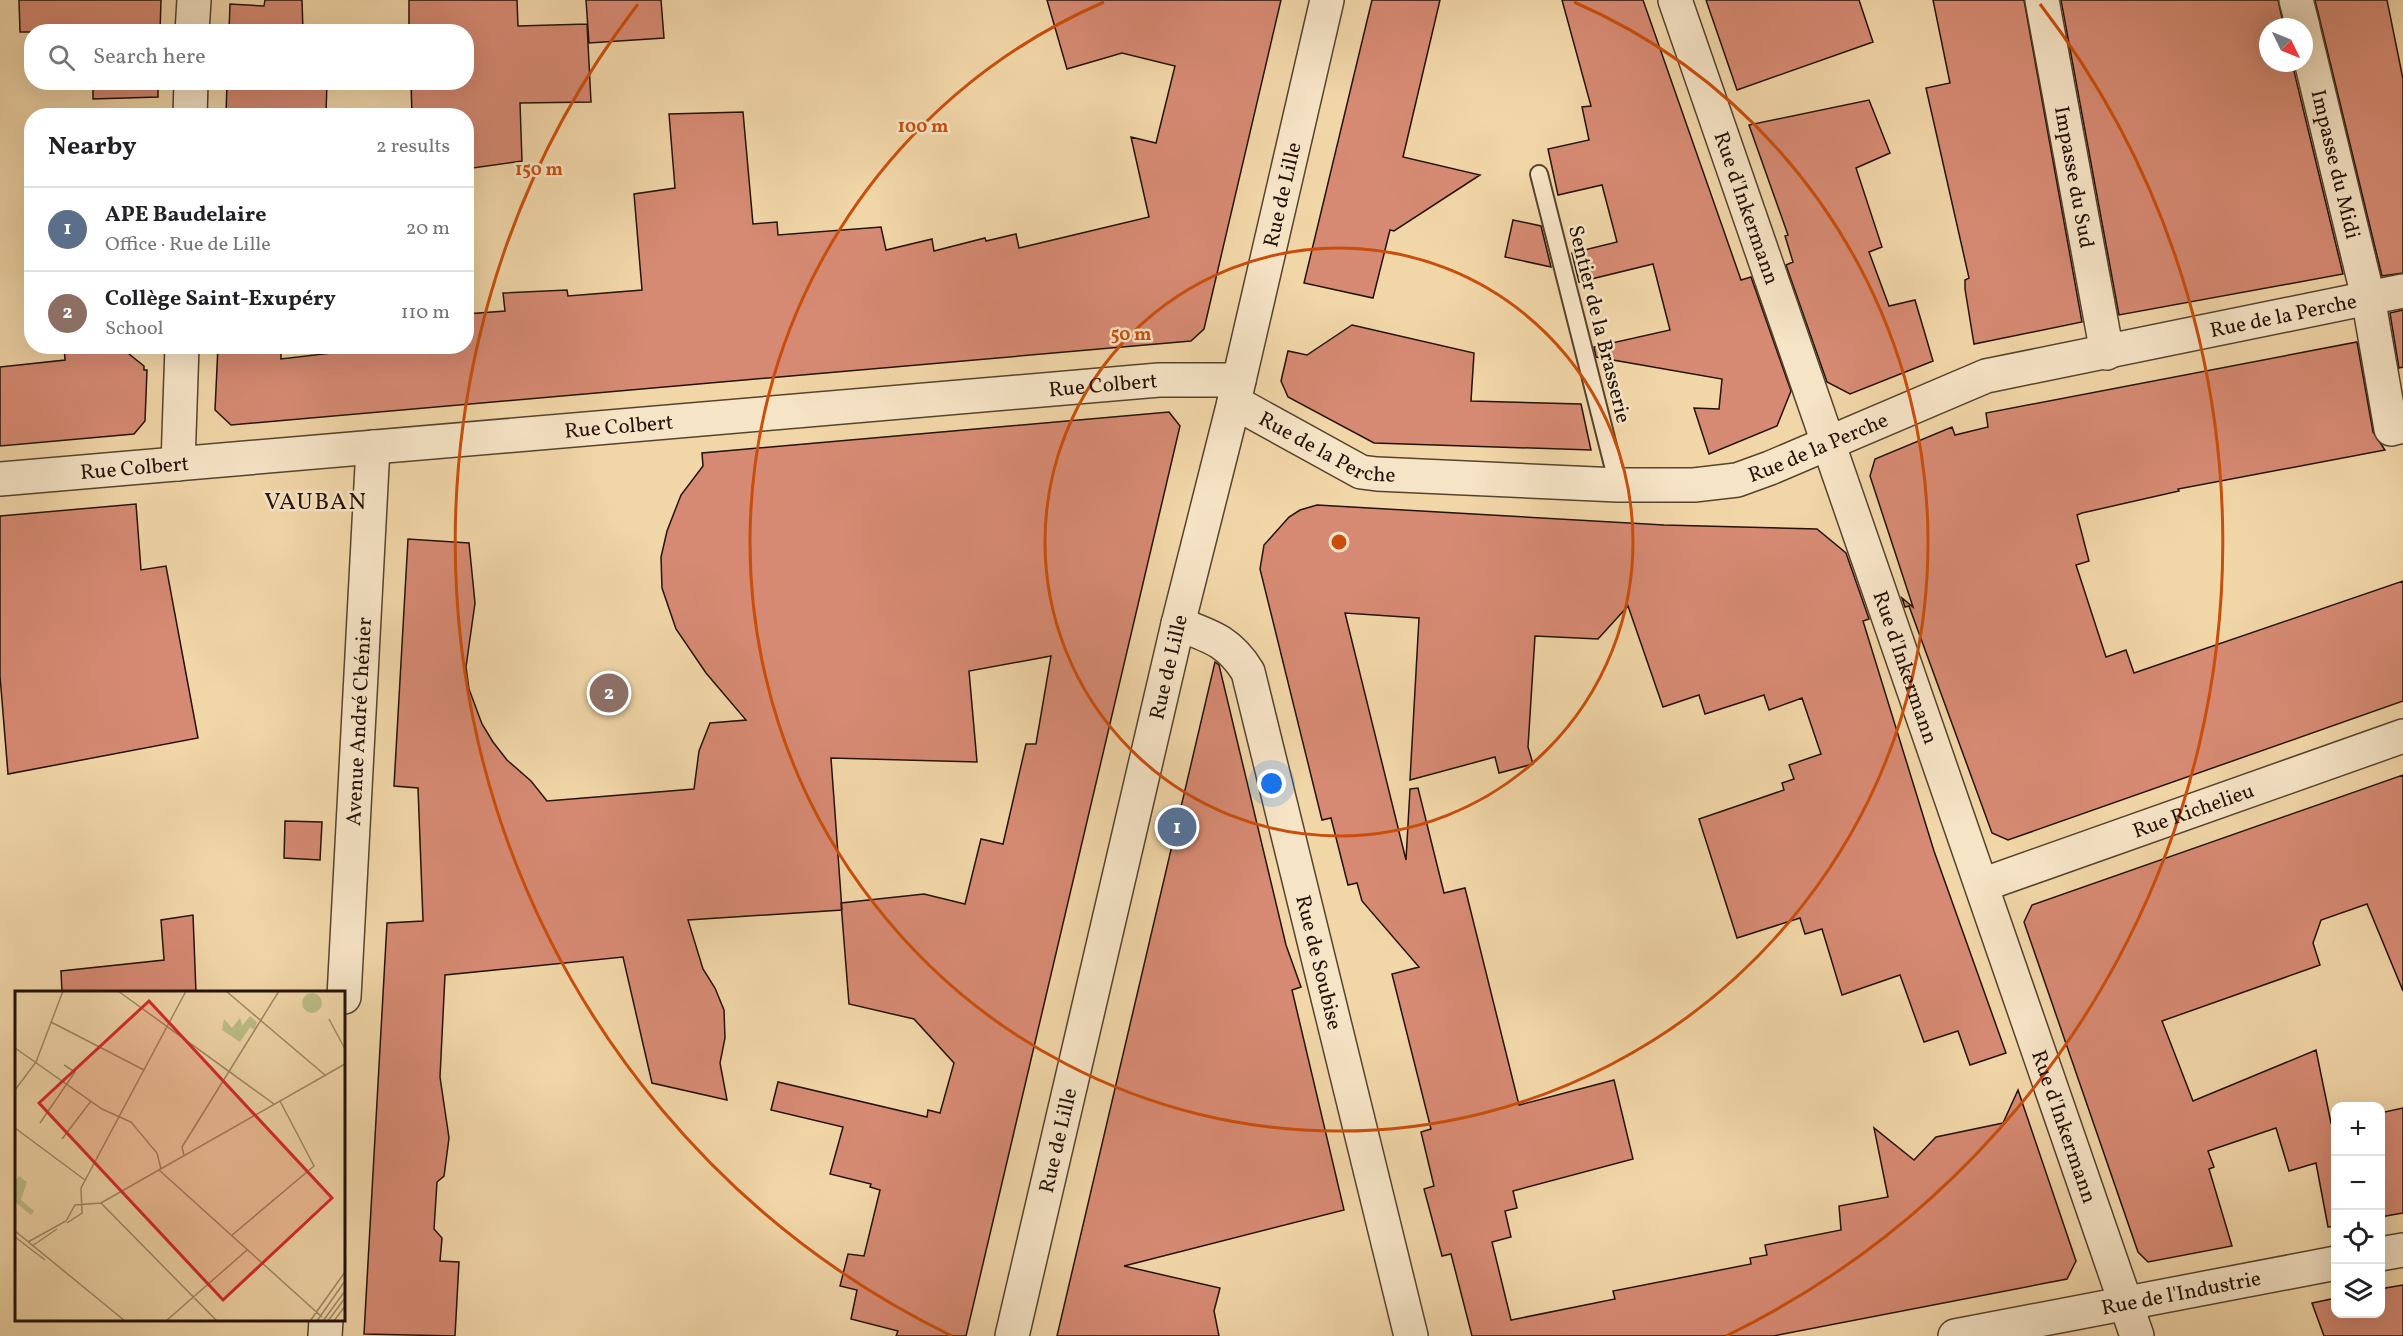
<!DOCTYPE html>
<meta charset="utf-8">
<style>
:root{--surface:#fff;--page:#f6f6f6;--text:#202124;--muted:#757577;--line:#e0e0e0;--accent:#db2777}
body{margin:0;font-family:Vollkorn,serif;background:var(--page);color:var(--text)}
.controls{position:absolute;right:18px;bottom:18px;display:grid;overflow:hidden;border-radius:12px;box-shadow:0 6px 24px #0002}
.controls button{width:54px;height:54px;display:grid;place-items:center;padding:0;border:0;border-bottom:2px solid var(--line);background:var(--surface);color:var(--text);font:30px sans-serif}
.compass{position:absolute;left:2259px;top:18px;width:54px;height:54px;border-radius:50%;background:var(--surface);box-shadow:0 6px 24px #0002;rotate:133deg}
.you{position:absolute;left:1272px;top:784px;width:21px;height:21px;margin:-15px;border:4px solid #fff;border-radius:50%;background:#1a73e8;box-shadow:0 0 0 9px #1a73e833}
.badge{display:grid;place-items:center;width:39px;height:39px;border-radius:50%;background:var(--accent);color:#fff;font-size:20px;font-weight:700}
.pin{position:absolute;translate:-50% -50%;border:3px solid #fff;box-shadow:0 2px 6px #0006}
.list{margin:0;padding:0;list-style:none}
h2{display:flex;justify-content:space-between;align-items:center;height:78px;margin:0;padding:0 24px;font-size:26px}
h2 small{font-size:20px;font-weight:400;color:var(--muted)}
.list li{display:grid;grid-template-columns:39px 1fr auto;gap:18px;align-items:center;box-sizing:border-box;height:84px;padding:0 24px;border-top:2px solid var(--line)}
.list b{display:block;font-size:22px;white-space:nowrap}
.list p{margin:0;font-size:20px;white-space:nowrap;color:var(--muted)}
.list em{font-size:20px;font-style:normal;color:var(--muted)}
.icon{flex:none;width:33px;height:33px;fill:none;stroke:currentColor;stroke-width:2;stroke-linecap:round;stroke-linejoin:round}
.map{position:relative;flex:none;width:2403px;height:1336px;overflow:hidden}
.search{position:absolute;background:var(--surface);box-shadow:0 6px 24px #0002;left:24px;top:24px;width:450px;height:66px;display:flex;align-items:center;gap:15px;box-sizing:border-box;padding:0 21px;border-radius:24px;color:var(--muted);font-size:22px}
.panel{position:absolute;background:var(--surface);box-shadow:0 6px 24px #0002;left:24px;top:108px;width:450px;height:246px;border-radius:24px}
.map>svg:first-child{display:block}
.building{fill:#d68a73;stroke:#231206;stroke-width:1.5}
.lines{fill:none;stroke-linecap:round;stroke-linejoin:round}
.service-casing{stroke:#56432e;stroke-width:20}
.minor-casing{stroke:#56432e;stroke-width:36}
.tertiary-casing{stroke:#56432e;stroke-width:36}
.service{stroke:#f6e4c6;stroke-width:16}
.minor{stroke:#f6e4c6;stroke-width:33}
.tertiary{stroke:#f6e4c6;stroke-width:33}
.ring{fill:none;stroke:#ca4e0b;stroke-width:3}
.labels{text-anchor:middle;stroke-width:5;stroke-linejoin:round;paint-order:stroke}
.street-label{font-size:21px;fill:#231206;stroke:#f6e4c6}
.quarter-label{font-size:24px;letter-spacing:1.5px;fill:#231206;stroke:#f6e4c6}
.inset-road{fill:none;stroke:#9f8867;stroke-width:1.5}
.view{fill:#d62828;fill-opacity:0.15;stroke:#d62828;stroke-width:3}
.inset-edge{fill:none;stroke:#231206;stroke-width:3}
.centre{fill:#ca4e0b;stroke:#f6e4c6;stroke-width:3}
.ring-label{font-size:18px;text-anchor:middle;font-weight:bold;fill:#ca4e0b;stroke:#f6e4c6;stroke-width:5;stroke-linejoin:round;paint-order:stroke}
</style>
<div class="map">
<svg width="2403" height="1336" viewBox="0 0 2403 1336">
<rect width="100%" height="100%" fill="#f1d6a8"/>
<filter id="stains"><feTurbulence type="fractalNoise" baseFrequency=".00333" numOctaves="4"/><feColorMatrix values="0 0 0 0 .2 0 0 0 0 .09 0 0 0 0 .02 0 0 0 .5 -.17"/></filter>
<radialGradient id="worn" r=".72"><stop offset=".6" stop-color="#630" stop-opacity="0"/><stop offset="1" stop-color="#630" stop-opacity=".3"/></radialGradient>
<path class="building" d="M19 0H161L160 32H20Z
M265 0H302L303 32H229L230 4 264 6Z
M409 0H517L518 26 587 24 591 102 520 103 522 161 466 169V116H412L411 82H466V32H409Z
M586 0H661L664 38 589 43Z
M1047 0H1281L1204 329 1191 341 231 425 215 410 218 346H281V359L392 346H466V314L505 311 503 293 567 290 568 296 642 290 634 194 675 188 669 114 743 112 753 224 777 222 778 235 881 227 886 250 932 239 934 251 985 238 986 241 1016 234 1019 248 1149 217 1131 137 1156 143 1175 66 1122 53 1067 69Z
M1372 0H1440L1403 157 1480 175 1394 231 1390 230 1373 298 1304 283Z
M1562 0H1643L1741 280 1751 277 1791 391 1777 426 1709 454 1694 408 1719 409 1722 379 1596 357 1594 347 1670 330 1653 264 1579 282 1572 253 1617 242 1602 185 1558 195 1548 149 1589 140 1582 107 1591 106Z
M1706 0H1859L1873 42 1737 90Z
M1933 0H2024L2082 322 1974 344 1965 289V280L1969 278 1926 88 1950 83Z
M2061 0H2278L2284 27H2268V63H2292L2343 274 2119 315Z
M2315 0H2387L2403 79V273L2382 276Z
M93 82H158V97L93 99Z
M227 82H327L326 113 310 112 311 115 296 116H226Z
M1869 100 1890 153 1856 168 1882 247 1869 252 1889 306 1915 300 1933 361 1850 394 1827 382 1786 265 1793 262 1785 236 1788 235 1749 125Z
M1513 220 1541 226 1551 267 1505 257Z
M2403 310V367L2399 368 2390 313Z
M1352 325 1474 353 1471 401 1581 404 1591 450 1374 443 1288 397 1281 381 1288 351 1307 355Z
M2357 342 2373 432 2385 450 2178 489 2179 491 2082 513 2077 515 2089 561 2076 565 2106 657 2126 650 2134 673 2403 581V701L2008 840 1992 833 1909 606 1905 607 1902 598 1913 607 1870 476 1875 459 1952 427 1955 435 1988 427 1986 413Z
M64 346H119L144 366V370H147L145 421 134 434 0 446V367L65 360Z
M1169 412 1180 426 966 1336H896L898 1331 851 1319 857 1290 840 1286 848 1254 864 1256 880 1190 870 1187 871 1184 830 1174 843 1127 771 1110 778 1082 927 1117 928 1110 940 1113 954 1063 914 1019 849 1004 841 903 924 894 965 904 981 839 1003 844 1026 744H1036L1051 656 969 671 977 762 831 758 842 910 688 920 703 969 715 988 724 1010 725 1038 720 1063 727 1100 652 1083 623 957 445 975 440 1077 449 1138 444 1176 437 1182 434 1229 442 1238 440 1261 459 1262 455 1336 364 1334 387 923 423 921 418 788 394 786 408 539 469 543 475 603 466 667 469 689 482 724 493 742 507 760 531 781 547 801 694 789 699 751 710 723 746 720 706 673 676 629 662 588 661 557 667 531 681 495 703 466 702 453Z
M136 504 141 570 166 566 198 738 8 774 0 676V516Z
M1317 505 1664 525 1817 529 1846 553 1869 619 1863 621 1934 851 2006 1053 1970 1065 1958 1031 1924 1042 1900 975 1842 995 1822 929 1805 934 1800 918 1737 938 1699 819 1784 790 1782 783 1794 779 1789 765 1821 754 1802 698 1769 710 1764 695 1705 714 1699 695 1663 707 1628 606 1598 639 1535 636 1528 747 1533 764 1499 773 1495 757 1410 780 1419 618 1345 613 1406 860 1410 789 1418 788 1444 893 1465 888 1519 1105 1614 1080 1633 1159 1513 1191 1517 1208 1505 1211 1511 1237 1492 1242 1511 1320 1615 1299 1613 1291 1751 1264 1750 1258 1767 1255 1765 1245 1841 1230 1839 1206 1888 1197 1874 1128 1914 1160 1936 1137 2003 1123 2018 1090 2076 1261 2067 1279 1773 1336H1472L1451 1254 1442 1256 1424 1189 1434 1186 1421 1132 1431 1129 1392 974 1419 967 1362 901 1357 883 1348 885 1331 818 1322 820 1260 569 1264 545 1289 517 1300 510Z
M1215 662 1219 665 1286 945 1301 987 1292 990 1344 1210 1124 1266 1220 1288 1214 1311 1219 1336H1057Z
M2403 775V991L2367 904 2321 920 2313 943 2320 965 2162 1021 2193 1101 2316 1050 2331 1123 2336 1122V1226L2328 1227 2316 1163 2289 1171 2276 1128 2208 1151 2214 1167 2209 1169 2232 1246 2148 1262 2138 1252 2024 922 2032 905Z
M285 821 322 822 320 860 284 858Z
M193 915 196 993H62L61 971 164 960 161 920Z
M2403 1108V1213L2380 1217V1113Z
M2403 1285V1336H2324L2312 1303 2336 1298V1314H2380V1289Z"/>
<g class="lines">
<g class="service-casing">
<path id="service" d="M1539 174 1618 485"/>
</g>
<g class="minor-casing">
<g id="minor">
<path id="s1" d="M1675 0 2137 1336"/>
<path id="s2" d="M2042 0 2107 353"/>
<path d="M2296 0 2303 27"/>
<path d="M192 32 194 0"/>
<path id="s3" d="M2304 32 2368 297 2391 429 2403 426"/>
<path d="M190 116 191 82"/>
<path id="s4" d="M1234 402 1361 472 1377 474 1618 485H1694L1737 480 1770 468 1986 376 2403 291"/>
<path d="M178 464 182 346"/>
<path id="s5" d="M0 479 1159 380H1239"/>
<path id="s6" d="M1178 624C1210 636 1229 641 1248 672L1411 1336"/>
<path id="s7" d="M1982 885 2403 736"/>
<path id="s8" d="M344 997 373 447"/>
<path d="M2380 1254 2403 1250"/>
<path d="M325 1336 326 1320"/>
<path id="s9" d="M1955 1336 2336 1263"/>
</g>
</g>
<g class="tertiary-casing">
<g id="tertiary">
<path id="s10" d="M1012 1336 1178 624 1234 402 1327 0"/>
</g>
</g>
<use href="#service" class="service"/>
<use href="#minor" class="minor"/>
<use href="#tertiary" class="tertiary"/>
</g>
<g class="ring">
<circle cx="1339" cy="542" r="294"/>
<path d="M1574 2A589 589 0 1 1 1104 2"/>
<path d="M952 1336A883 883 0 0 1 638 4M2040 4A883 883 0 0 1 1726 1336"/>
</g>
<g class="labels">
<g class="street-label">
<text dy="7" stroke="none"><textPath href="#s3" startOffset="136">Impasse du Midi</textPath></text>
<text dy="7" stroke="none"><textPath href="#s2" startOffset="180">Impasse du Sud</textPath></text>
<text dy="7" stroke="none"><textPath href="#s10" startOffset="1173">Rue de Lille</textPath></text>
<text dy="7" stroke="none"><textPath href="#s1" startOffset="220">Rue d'Inkermann</textPath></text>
<text dy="7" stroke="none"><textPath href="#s4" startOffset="1095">Rue de la Perche</textPath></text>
<text transform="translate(1600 324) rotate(76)" y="7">Sentier de la Brasserie</text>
<text dy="7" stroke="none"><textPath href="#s5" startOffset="1107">Rue Colbert</textPath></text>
<text dy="7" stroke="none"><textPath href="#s5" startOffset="621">Rue Colbert</textPath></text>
<text dy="7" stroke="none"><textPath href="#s4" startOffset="105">Rue de la Perche</textPath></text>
<text dy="7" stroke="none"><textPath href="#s4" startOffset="609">Rue de la Perche</textPath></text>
<text dy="7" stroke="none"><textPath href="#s5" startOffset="135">Rue Colbert</textPath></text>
<text dy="7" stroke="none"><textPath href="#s10" startOffset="687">Rue de Lille</textPath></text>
<text dy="7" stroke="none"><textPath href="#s1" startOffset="706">Rue d'Inkermann</textPath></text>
<text dy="7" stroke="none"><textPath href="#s8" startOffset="276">Avenue André Chénier</textPath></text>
<text dy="7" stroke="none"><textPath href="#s7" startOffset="224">Rue Richelieu</textPath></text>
<text dy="7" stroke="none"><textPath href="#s6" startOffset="386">Rue de Soubise</textPath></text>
<text dy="7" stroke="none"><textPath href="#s1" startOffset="1192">Rue d'Inkermann</textPath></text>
<text dy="7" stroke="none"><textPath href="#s10" startOffset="201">Rue de Lille</textPath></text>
<text dy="7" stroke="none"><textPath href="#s9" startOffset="230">Rue de l'Industrie</textPath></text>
</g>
<g class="quarter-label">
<text x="316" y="509">VAUBAN</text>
</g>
</g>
<g transform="translate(15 991)">
<rect width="330" height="330" fill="#f1d6a8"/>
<path d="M287 12a10 10 0 1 1 20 0a10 10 0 1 1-20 0ZM235 25 242 31 239 39 235 36 225 51 207 39 209 28 217 37 225 27 227 35ZM4 185 12 191 6 209 19 220 16 224 0 211V190Z" fill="#bcbd86"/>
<path class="inset-road" d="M103 0 259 113M211 0 310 84M314 28 330 58M36 31 129 79M0 57 87 118 116 131 142 162 146 178M0 99 21 71 48 0M25 132 60 81 49 74M0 137 70 189M47 148 76 110M169 165 167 156 264 0M144 179 307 326M86 212 202 330M52 232 67 222 66 197 171 0M0 240 110 330M216 245 299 175 265 110M0 246 30 269M13 251 51 230 60 214 86 212 330 73M17 255 42 238M151 330 232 259M295 330 330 281M302 330 330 290M308 330 330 300M313 330 330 307M319 330 330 315"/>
<path class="view" d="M134 10 317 207 208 309 24 112Z"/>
<rect width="330" height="330" class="inset-edge"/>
</g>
<circle cx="1339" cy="542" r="9" class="centre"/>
<g class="ring-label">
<text x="923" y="132">100 m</text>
<text x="539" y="175">150 m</text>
<text x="1131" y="340">50 m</text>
</g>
<rect width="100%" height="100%" filter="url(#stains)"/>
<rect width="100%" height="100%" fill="url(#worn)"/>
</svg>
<div class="controls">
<button>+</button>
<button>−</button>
<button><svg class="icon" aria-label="locate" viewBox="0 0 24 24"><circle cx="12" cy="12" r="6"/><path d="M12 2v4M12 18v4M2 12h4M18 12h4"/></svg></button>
<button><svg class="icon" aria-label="layers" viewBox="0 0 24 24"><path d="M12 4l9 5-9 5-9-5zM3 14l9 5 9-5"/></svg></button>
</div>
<svg class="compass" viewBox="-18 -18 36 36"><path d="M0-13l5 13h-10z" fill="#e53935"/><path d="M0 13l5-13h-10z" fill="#757577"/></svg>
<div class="you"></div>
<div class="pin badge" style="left:1177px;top:827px;background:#5c6f8a">1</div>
<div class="pin badge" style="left:609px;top:693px;background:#8d6e63">2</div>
<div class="search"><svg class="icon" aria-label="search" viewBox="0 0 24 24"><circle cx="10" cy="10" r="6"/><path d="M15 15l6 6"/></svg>Search here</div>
<section class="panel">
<h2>Nearby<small>2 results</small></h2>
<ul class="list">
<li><span class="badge" style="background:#5c6f8a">1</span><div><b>APE Baudelaire</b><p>Office · Rue de Lille</p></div><em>20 m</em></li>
<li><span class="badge" style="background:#8d6e63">2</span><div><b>Collège Saint-Exupéry</b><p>School</p></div><em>110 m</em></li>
</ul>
</section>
</div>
